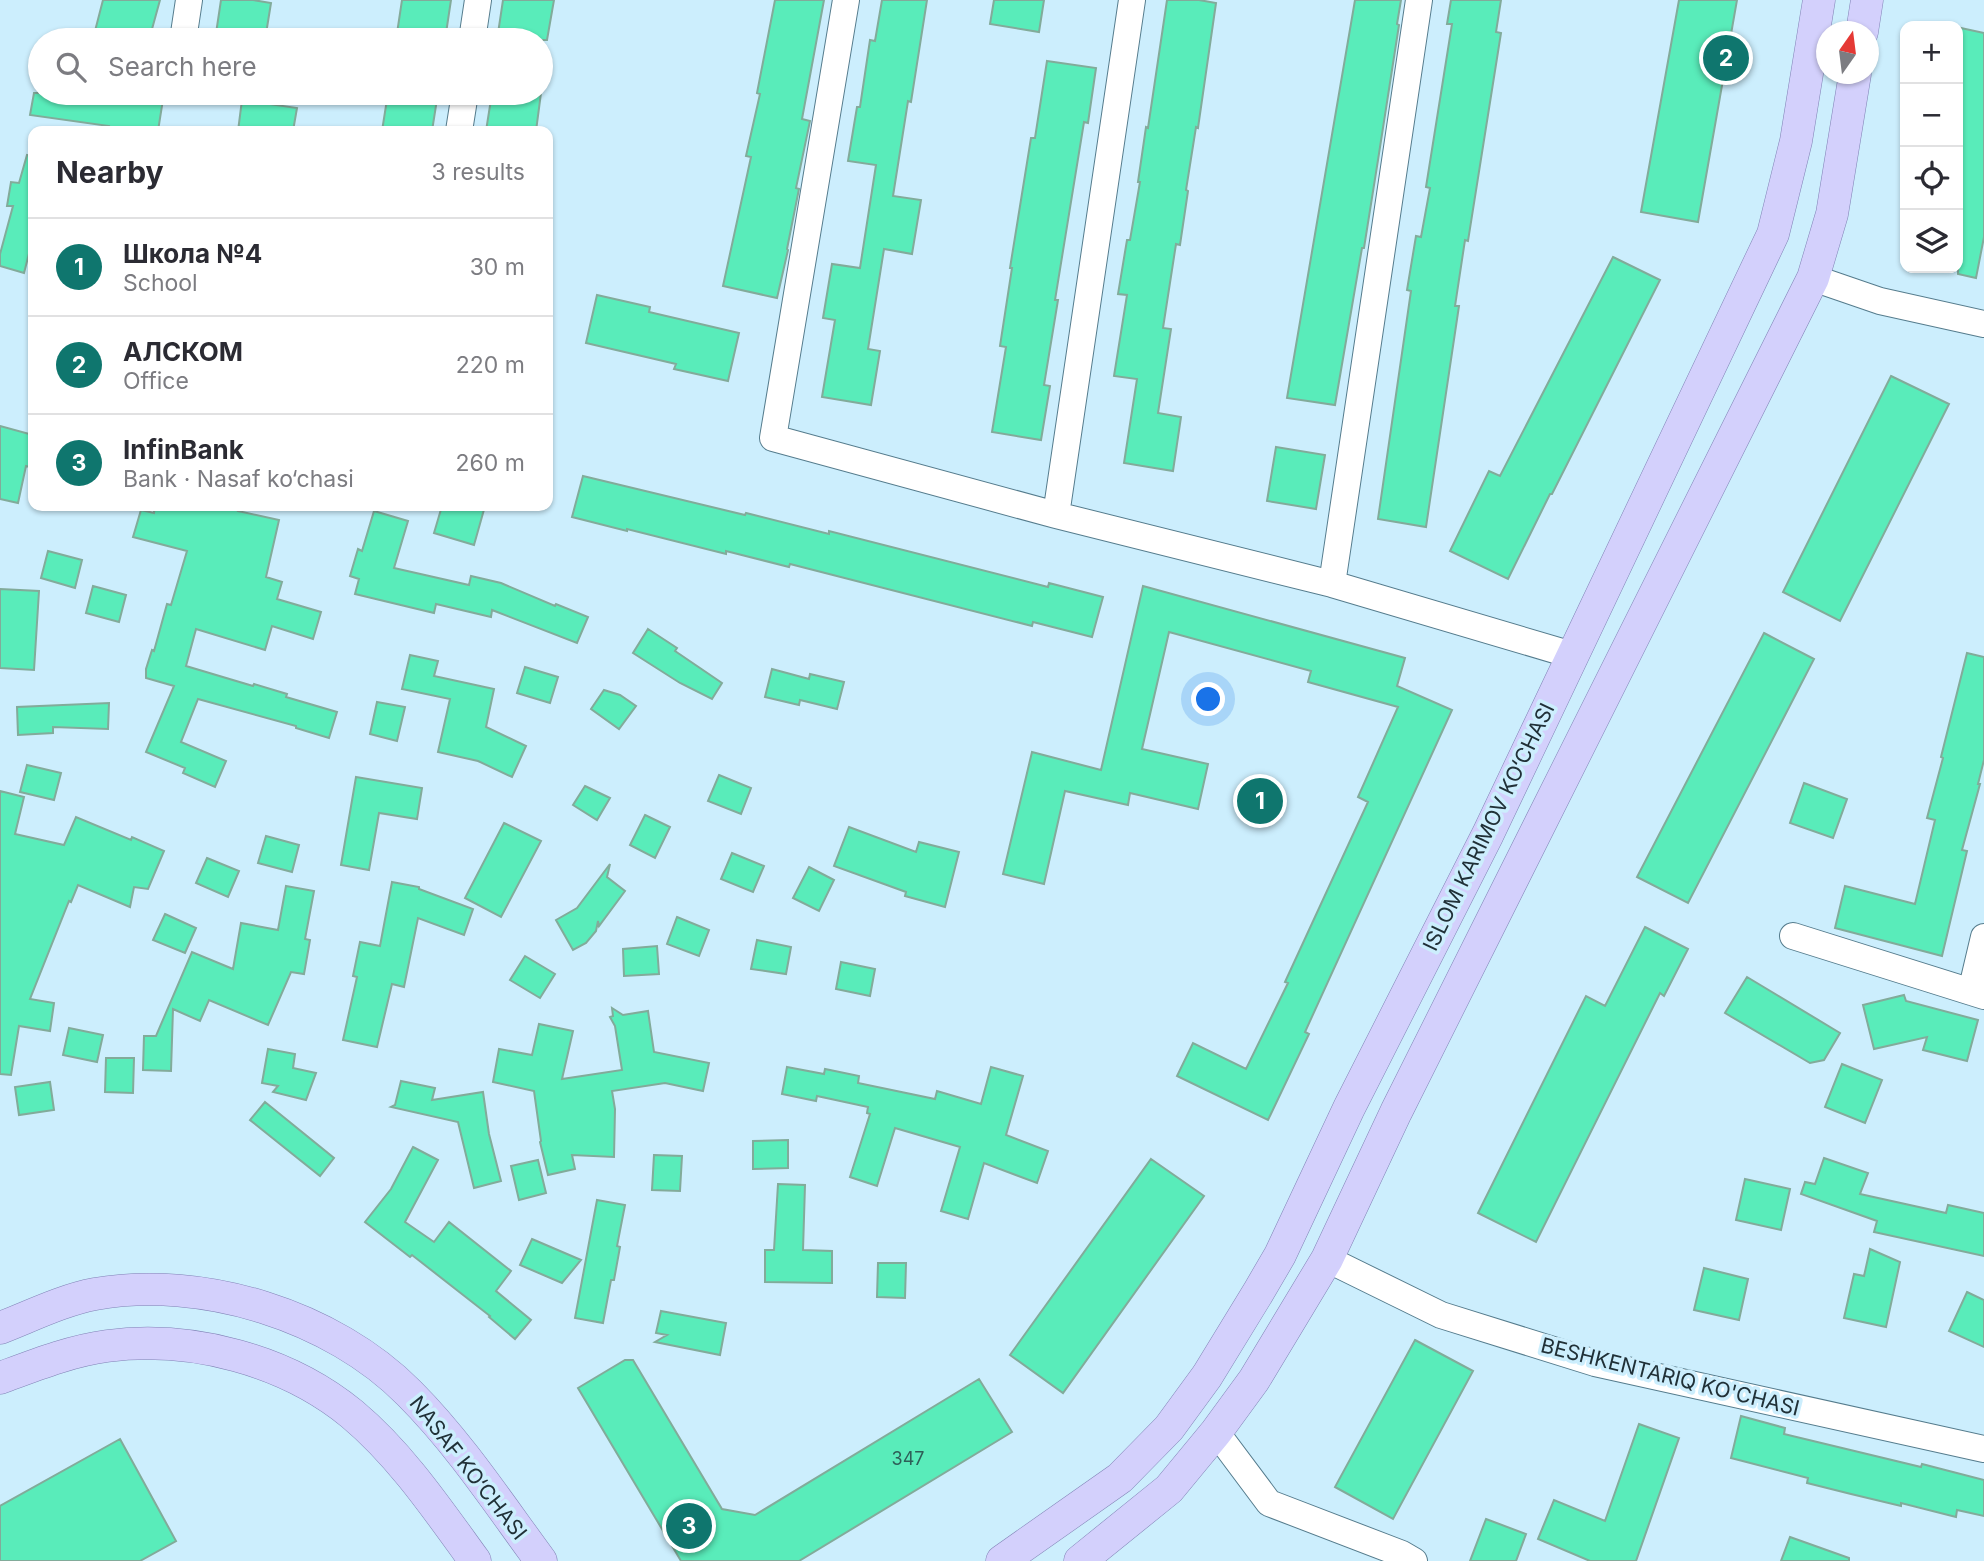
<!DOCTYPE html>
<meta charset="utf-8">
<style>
:root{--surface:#fff;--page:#f2f2f3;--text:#2b2b33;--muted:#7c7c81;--line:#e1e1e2;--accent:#0f766e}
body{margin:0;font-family:Inter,sans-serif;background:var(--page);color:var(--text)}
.controls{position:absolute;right:21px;top:21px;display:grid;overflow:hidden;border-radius:14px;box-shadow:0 2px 5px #0004}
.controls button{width:63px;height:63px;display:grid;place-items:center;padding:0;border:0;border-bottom:2px solid var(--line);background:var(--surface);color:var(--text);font:35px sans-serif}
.compass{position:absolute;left:1816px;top:21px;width:63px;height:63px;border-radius:50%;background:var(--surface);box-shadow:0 2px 5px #0004;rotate:14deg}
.you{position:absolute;left:1209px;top:700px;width:24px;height:24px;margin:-18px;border:5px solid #fff;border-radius:50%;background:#1a73e8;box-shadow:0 0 0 10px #1a73e833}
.badge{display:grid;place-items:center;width:46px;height:46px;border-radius:50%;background:var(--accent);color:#fff;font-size:23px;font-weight:700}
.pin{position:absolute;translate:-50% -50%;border:4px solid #fff;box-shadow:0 2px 7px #0006}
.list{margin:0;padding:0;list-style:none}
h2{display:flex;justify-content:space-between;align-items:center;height:91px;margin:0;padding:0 28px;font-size:30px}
h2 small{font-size:23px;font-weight:400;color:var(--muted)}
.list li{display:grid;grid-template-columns:46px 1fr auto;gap:21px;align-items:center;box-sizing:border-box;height:98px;padding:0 28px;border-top:2px solid var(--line)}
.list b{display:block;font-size:26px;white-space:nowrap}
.list p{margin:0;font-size:23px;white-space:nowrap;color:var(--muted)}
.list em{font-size:23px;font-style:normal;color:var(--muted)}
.icon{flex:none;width:38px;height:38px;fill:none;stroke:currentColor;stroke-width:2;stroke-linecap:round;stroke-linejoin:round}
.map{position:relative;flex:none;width:1984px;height:1561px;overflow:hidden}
.search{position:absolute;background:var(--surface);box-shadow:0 2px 5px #0004;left:28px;top:28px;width:525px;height:77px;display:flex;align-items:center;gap:18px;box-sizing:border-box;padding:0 24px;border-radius:38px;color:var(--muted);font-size:26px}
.panel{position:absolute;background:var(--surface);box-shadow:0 2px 5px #0004;left:28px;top:126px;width:525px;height:385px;border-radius:14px}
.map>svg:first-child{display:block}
.building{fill:#59ecba;stroke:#82ab9a;stroke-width:2}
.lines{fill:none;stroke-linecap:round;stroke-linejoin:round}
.minor-casing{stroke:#557c8d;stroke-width:28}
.major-casing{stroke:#8183b6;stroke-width:33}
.minor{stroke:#fff;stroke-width:26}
.major{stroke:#d3d0fc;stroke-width:32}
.labels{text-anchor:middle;stroke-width:7;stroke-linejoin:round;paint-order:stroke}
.number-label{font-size:18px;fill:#2e5f58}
.street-label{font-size:21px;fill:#203037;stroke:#cceefd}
</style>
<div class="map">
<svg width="1984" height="1561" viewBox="0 0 1984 1561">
<rect width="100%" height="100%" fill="#cceefd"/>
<path class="building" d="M103 0H160L149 40H131L95 31Z
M221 0H253L271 3 265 40H215Z
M402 0H451L445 40H396Z
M503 0H554L547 40H497Z
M775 0H824L802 119 810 121 796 188 799 189 787 249 788 250 777 298 723 286 751 157 746 156 760 94 757 93Z
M882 0H927L911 102 908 101 893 196 921 200 912 254 884 249 868 349 880 351 871 405 822 397 835 320 823 318 832 264 860 268 876 165 848 161 857 107H860L870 40 875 41Z
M994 0H1044L1039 32 990 24Z
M1167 0H1199L1216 3 1198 128 1196 127 1186 190 1188 191 1180 245 1176 244 1163 328 1171 329 1158 413 1181 417 1173 471 1124 463 1137 379 1114 376 1127 295 1118 294 1127 240H1130L1140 182H1138L1146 127 1148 128Z
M1355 0H1401L1397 24 1399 25 1378 160 1364 248H1362L1335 405 1287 398Z
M1451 0H1501L1496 32 1501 33 1468 241 1465 240 1455 306H1459L1426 527 1378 519 1411 291 1407 290 1416 236 1421 237 1430 188 1426 187 1452 24H1447Z
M1679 0H1737L1698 222 1641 212Z
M1961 28 1984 33V237L1976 278 1958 274V44Z
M1047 61 1096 68 1088 123 1084 122 1055 300H1058L1044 385 1050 386 1041 440 992 432 1006 347 1000 346 1012 268H1010L1031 138H1035Z
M34 93H164L158 131H108L109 126 30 115Z
M388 93H438L432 131H382Z
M492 93H541L536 131H486Z
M242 100 297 108 293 131H238Z
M27 155 33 156V238L24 273 0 266V254L13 206H7L11 182 19 183Z
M1613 257 1660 280 1552 494H1550L1508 579 1450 551 1489 471 1500 476Z
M597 295 650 307 649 312 739 333 728 381 674 369 676 364 586 343Z
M1891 376 1949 404 1840 621 1783 592Z
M0 426 33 435V468L26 466 18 503 0 499Z
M1276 447 1325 455 1316 509 1267 501Z
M583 476 745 515 746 513 829 534V531L1048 587 1049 583 1103 597 1092 637 1033 622 1032 626 790 564 789 567 726 551V554L627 529V531L572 517Z
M155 506H240L238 511 279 520 266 577 282 582 277 599 321 612 313 639 272 626 265 650 196 629 186 666 253 686 254 684 287 694 286 697 337 712 329 738 296 728V726L198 699 181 742 226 761 215 787 183 773 185 768 146 752 174 686 146 678V669L152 650 154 651 167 604 171 605 187 551 133 537 141 510 154 513Z
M442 506H485L474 545 434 533Z
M374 511 408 521 394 568 469 585 471 576 501 583 555 606 556 604 588 617 577 643 492 610 491 617 436 604 434 613 355 594 359 579 350 576 358 549 362 551Z
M48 551 82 560 75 588 41 578Z
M93 586 126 595 119 622 86 613Z
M1143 586 1405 658 1397 686 1452 710 1305 1032 1309 1034 1268 1120 1177 1076 1193 1043 1246 1069 1288 983 1285 982 1368 802 1358 797 1398 707 1308 682 1311 671 1169 632 1142 749 1208 764 1198 809 1130 793 1128 805 1065 791 1044 884 1003 874 1032 752 1101 770Z
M0 589 39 591 34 670 0 668Z
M648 629 677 648 675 651 722 683 712 699 680 683 633 653Z
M1764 633 1814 659 1688 903 1637 877Z
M1967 653 1984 657V760L1978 784H1980L1962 850 1967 851 1942 956 1835 928 1845 886 1915 904 1935 820 1927 818 1943 758 1941 757Z
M410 655 438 661 434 676 494 689 486 727 526 746 512 777 478 761 438 752 450 699 402 689Z
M525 667 558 677 550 703 517 693Z
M772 669 809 679 810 674 844 682 837 709 800 700 799 705 765 697Z
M604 690 620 695 636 706 619 729 591 709Z
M377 702 405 707 397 741 370 734Z
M109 703 108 729 53 727V733L18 735 17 707Z
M27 765 61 773 54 800 20 792Z
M719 775 751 788 741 814 708 801Z
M356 777 422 788 417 819 379 813 369 870 341 865Z
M1804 783 1847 799 1833 838 1790 823Z
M585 786 610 798 597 820 573 805Z
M0 791 24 797 15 834 64 845 76 817 131 840 132 837 164 851 148 889 134 887 130 907 78 885 71 902 69 901 30 999 54 1003 50 1031 19 1026 11 1075 0 1074Z
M645 815 670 827 655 858 630 845Z
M504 823 541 841 501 917 465 898Z
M849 827 916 852 919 842 959 852 945 907 905 896 906 892 834 866Z
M266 836 299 845 292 872 258 863Z
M732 853 764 866 753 892 721 879Z
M207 858 239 871 228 897 196 883Z
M610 864 607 877 625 891 599 926 598 921 596 931 586 943 573 950 556 920 577 908Z
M809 867 834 880 819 911 793 898Z
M392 882 419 887V889L473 909 464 935 418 918 404 987 392 984 377 1047 343 1040 357 977 353 976 360 942 380 946Z
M286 886 314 891 305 939 310 940 304 974 291 972 268 1025 209 1000 200 1021 173 1009 171 1071 143 1070 144 1036H156L192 952 233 969 241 923 278 930Z
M165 914 196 928 185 953 153 940Z
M677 917 709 930 699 956 667 944Z
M1645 927 1688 949 1664 996 1660 993 1536 1242 1478 1213 1586 996 1605 1006Z
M757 940 791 947 786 974 751 969Z
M657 946 659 974 624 976 623 949Z
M525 956 555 974 540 998 510 980Z
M841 962 875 969 870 996 836 989Z
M1747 977 1840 1033 1824 1060 1810 1063 1725 1013Z
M1904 995 1906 1001 1978 1020 1967 1061 1923 1050 1927 1037 1874 1049 1863 1005Z
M612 1008 623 1015 648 1011 654 1052 709 1063 703 1091 665 1083 612 1091 615 1109 614 1157 572 1155 575 1169 548 1175 540 1142 541 1141 534 1091 493 1082 499 1049 532 1055 539 1024 573 1031 562 1079 622 1070 615 1026 610 1017 613 1016Z
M69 1028 103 1035 97 1062 63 1055Z
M268 1049 295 1054 293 1068 316 1073 306 1100 273 1092 278 1086 262 1083Z
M106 1058H134L133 1093 105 1092Z
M1842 1064 1882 1080 1865 1123 1825 1107Z
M787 1067 824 1074 825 1069 859 1076 858 1083 935 1099 937 1091 981 1104 991 1067 1023 1076 1006 1135 1048 1151 1037 1183 984 1163 968 1219 941 1211 960 1147 895 1128 877 1186 850 1177 870 1114 867 1113 868 1107 817 1096 816 1101 782 1094Z
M401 1081 435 1088 432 1100 483 1092 489 1134 501 1181 474 1188 458 1122 391 1107 395 1105Z
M50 1082 54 1110 19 1115 15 1087Z
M265 1102 334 1158 320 1176 250 1120Z
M788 1140V1168L753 1169V1141Z
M413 1147 438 1160 405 1222 434 1242 449 1222 511 1271 496 1291 531 1320 515 1339 489 1317 490 1316 412 1255 410 1257 365 1222 391 1189Z
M654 1155 682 1156 680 1191 652 1190Z
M1824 1158 1868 1173 1860 1194 1946 1213 1948 1205 1984 1213V1256L1874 1232 1877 1221 1801 1194 1805 1182 1815 1184Z
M1151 1159 1204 1196 1063 1393 1010 1355Z
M538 1160 546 1193 519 1200 511 1166Z
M1745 1179 1790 1189 1781 1230 1736 1220Z
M778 1184 805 1185 803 1250 832 1251V1283L765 1282V1250H774Z
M597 1200 625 1205 617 1246 620 1247 614 1280H611L603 1323 575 1318Z
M532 1239 581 1260 562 1283 520 1265Z
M1870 1249 1900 1262 1886 1327 1844 1318 1854 1274 1864 1276Z
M878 1263H906L905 1298 877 1297Z
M1704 1268 1748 1279 1739 1320 1694 1310Z
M1967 1292 1984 1300V1347L1949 1331Z
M661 1311 726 1323 720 1355 655 1342 667 1335 656 1333Z
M1415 1340 1473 1371 1393 1519 1335 1487Z
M625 1360H633L722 1509 755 1515 979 1379 1012 1432 799 1561H681L578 1388Z
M1741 1416 1785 1428 1784 1434 1921 1467 1922 1464 1984 1480V1516L1957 1510 1956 1517 1901 1503V1506L1851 1494 1807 1483 1808 1478 1731 1458Z
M1639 1424 1679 1438 1636 1561H1590L1538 1539 1554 1500 1605 1521Z
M120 1439 176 1541 140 1561H0V1506Z
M1486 1519 1526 1534 1516 1561H1470Z
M1790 1537 1849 1558V1561H1781Z"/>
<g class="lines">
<g class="minor-casing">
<path id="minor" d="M846 0 773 438 1056 515 1332 584 1572 655
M183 40 189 0
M472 40 478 0
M459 131 465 93
M1813 278 1880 301 1984 324
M1056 515 1132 0
M1332 584 1419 0
M1793 936 1984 996
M1971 992 1984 937
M1327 1259 1441 1315 1595 1363 1984 1449
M1216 1432 1269 1503 1402 1554 1414 1561"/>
</g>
<g class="major-casing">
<path id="major" d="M1862 32 1867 0
M0 1328C31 1316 63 1300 95 1294 203 1275 333 1316 409 1393 459 1443 499 1504 541 1561
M0 1378C35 1365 70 1351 107 1346 192 1335 286 1360 352 1414 401 1455 438 1510 475 1561
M1002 1561 1120 1478 1169 1428 1207 1376 1259 1291 1280 1255 1349 1108 1488 834 1773 234 1796 141 1819 0
M1080 1561 1169 1489 1216 1432 1254 1380 1327 1259 1396 1112 1813 278 1832 214 1855 74"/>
</g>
<use href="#minor" class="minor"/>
<use href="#major" class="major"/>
</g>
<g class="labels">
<g class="number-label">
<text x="908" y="1465">347</text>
</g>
<g class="street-label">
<text transform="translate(1489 827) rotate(-64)" y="7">ISLOM KARIMOV KO‘CHASI</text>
<text transform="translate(1670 1377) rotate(14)" y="7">BESHKENTARIQ KO'CHASI</text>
<text transform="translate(468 1468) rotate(52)" y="7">NASAF KO‘CHASI</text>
</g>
</g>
</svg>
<div class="controls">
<button>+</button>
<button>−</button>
<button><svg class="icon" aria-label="locate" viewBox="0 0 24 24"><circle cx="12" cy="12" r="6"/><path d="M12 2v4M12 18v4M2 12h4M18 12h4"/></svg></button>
<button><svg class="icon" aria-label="layers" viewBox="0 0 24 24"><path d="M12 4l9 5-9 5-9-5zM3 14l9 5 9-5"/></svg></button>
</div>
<svg class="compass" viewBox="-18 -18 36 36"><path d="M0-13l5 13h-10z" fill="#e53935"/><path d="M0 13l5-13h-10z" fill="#7c7c81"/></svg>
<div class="you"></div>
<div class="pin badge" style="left:1260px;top:801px">1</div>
<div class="pin badge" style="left:1726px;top:58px">2</div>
<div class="pin badge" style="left:689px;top:1526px">3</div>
<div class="search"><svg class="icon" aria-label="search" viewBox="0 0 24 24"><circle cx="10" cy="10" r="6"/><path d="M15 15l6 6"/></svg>Search here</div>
<section class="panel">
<h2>Nearby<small>3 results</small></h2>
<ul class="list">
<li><span class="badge">1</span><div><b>Школа №4</b><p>School</p></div><em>30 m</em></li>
<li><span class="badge">2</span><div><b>АЛСКОМ</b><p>Office</p></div><em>220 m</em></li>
<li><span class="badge">3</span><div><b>InfinBank</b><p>Bank · Nasaf ko‘chasi</p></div><em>260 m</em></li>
</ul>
</section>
</div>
